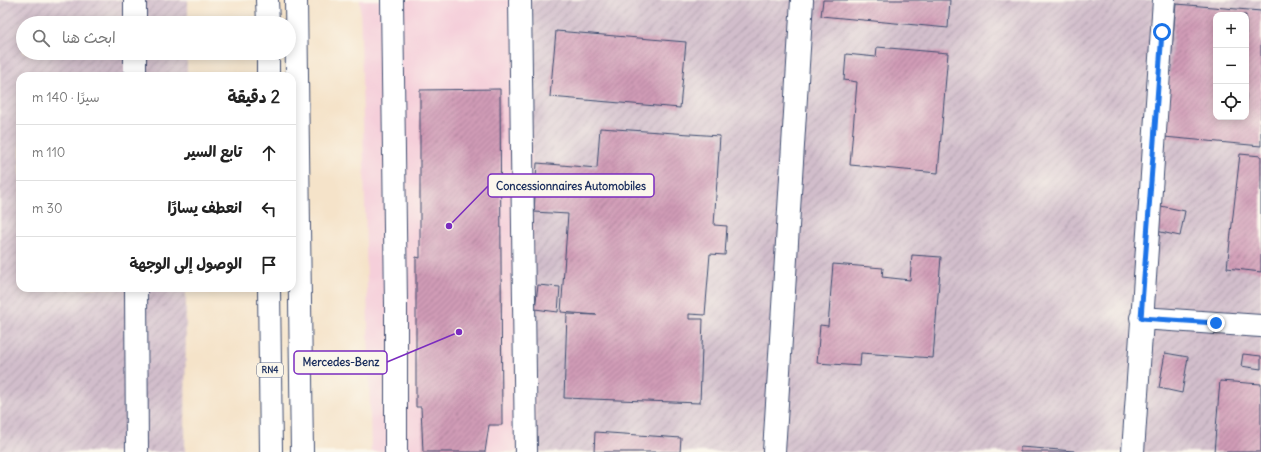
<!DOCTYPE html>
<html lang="ar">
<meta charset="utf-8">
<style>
:root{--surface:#fff;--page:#f2f2f2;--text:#222;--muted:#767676;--line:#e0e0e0}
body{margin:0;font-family:Delius,"Playpen Sans Arabic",sans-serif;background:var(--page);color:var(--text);direction:rtl}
.controls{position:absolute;right:12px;top:12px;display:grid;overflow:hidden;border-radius:8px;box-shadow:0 2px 10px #0003}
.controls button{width:36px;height:36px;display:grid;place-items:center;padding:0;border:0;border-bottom:1px solid var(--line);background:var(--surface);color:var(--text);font:20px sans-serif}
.stop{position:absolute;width:12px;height:12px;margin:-9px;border:3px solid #1a73e8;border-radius:50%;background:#fff}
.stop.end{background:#1a73e8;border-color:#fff;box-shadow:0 1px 4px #0008}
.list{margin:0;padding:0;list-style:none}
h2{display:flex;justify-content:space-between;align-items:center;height:52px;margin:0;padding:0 16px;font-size:17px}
h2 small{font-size:13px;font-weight:400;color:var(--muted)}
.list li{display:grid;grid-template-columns:26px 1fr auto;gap:12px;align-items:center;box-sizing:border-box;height:56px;padding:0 16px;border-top:1px solid var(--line)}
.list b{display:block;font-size:15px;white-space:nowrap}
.list em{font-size:13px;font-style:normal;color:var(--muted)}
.icon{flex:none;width:22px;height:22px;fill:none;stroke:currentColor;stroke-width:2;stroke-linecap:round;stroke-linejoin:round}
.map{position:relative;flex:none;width:1261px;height:452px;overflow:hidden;direction:ltr}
.search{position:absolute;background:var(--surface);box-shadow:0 2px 10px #0003;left:16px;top:16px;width:280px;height:44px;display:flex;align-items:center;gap:10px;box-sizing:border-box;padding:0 14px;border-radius:22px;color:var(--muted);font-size:15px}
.panel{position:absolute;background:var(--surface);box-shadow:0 2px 10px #0003;left:16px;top:72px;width:280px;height:220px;border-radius:12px;direction:rtl}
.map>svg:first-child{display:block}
.built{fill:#f5cfda}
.industrial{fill:url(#industrial-furrows);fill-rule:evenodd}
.building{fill:url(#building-hatch);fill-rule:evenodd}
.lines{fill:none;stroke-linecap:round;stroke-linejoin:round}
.minor-casing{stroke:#3c4a6e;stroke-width:24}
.motorway-casing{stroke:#3c4a6e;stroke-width:24}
.minor{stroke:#fff;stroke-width:22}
.motorway{stroke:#fff;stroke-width:22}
.route{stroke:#1a73e8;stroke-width:5}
.labels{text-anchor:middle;stroke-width:3;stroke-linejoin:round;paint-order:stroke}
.shield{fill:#fbf7ec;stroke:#5e6b89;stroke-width:1}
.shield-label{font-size:9px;font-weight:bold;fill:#1b2f5e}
.leader{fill:none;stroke:#7b2cbf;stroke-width:1.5}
.callout-dot{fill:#7b2cbf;stroke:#fbf7ec;stroke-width:1.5}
.callout{fill:#fbf7ec;stroke:#7b2cbf;stroke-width:1.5}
.callout-label{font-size:11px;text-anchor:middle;font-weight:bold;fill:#1b2f5e}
</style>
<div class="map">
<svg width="1261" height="452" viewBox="0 0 1261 452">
<defs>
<pattern id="industrial-furrows" width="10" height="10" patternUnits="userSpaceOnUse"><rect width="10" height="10" fill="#d1bdcb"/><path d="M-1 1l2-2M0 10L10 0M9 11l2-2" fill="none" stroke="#a99aa8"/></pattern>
<pattern id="building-hatch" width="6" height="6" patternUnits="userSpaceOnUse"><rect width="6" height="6" fill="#d09bb6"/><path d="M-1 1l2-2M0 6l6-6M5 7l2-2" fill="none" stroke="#a87f97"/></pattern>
</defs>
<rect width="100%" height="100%" fill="#fbf7ec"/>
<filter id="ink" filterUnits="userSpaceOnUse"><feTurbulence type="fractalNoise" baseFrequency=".025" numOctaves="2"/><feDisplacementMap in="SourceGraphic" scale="8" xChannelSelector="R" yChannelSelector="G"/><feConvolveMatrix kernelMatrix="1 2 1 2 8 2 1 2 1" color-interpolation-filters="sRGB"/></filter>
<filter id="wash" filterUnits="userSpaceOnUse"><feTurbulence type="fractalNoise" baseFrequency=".012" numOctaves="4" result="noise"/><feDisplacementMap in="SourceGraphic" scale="16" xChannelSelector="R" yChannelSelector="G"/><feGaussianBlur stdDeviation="0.9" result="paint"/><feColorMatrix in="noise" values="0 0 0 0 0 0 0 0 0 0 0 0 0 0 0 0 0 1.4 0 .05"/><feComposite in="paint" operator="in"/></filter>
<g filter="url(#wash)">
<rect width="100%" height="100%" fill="#f5e3c9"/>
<path class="built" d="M360 0H530L536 452H371Z"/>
<path class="industrial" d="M0 0H188V23H23V53H187V76H20V288H186L185 452H0Z
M530 0H1261V452H536ZM1216 15H1246V117H1216Z"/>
<g id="blocks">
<path class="building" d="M823 0H950L948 28 821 16Z
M1176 4 1261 11V146L1164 137ZM1216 15H1246V117H1216Z
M556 31 686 42 680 108 550 97Z
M877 47 948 53 938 173 850 165 857 82 844 80 846 54 876 57Z
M500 89 502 425H489L485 452H423L421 407H416V257L420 258V90Z
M600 128 720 136 714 225 727 226 725 255 710 254 705 315 689 314V319H703L700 403 564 398 567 314 597 315 561 312 568 214 534 212 537 163 597 168Z
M1240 154 1261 156V272L1227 268Z
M1161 206 1185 211 1180 236 1156 231Z
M912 255 941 257 933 358 861 353 860 366 817 363 820 325 828 326 833 264 883 268 882 277 910 280Z
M538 285 560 287 558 312 535 309Z
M1165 353 1188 357 1182 393 1159 388Z
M1243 354 1261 356V369L1241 366Z
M1220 381 1261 384V452H1214Z
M595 432 681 438 680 452H594Z
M1020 447 1074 451V452H1020Z"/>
</g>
</g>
<g filter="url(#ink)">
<use href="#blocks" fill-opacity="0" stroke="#3c4a6e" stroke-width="1"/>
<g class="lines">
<g class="minor-casing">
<path id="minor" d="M135 0V23
M392 0 396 304V452
M520 0 526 452
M135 53V76
M136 288 137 452
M1141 318 1261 326
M774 452 802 0
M1133 452 1164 0"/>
</g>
<g class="motorway-casing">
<path id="motorway" d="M267 0 268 23
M296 0 302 452
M268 53V76
M269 288 271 452"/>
</g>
<use href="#minor" class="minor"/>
<use href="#motorway" class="motorway"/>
</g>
</g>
<g class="lines" filter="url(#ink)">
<path class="route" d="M1162 32 1141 318 1216 323"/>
</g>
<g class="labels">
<rect class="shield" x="257" y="363" width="26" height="14" rx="3"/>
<g class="shield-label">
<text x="270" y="373">RN4</text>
</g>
</g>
<path class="leader" d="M449 226L488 186M459 332L387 362"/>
<g class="callout-dot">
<circle cx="449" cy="226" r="4"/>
<circle cx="459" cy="332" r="4"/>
</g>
<g class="callout">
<rect x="488" y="174" width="166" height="23" rx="4"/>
<rect x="294" y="351" width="93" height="23" rx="4"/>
</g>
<g class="callout-label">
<text x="571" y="190">Concessionnaires Automobiles</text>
<text x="341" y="366">Mercedes-Benz</text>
</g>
</svg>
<div class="controls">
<button>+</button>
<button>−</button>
<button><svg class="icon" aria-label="locate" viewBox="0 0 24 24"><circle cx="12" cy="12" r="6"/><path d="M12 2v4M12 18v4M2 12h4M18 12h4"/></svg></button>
</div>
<div class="stop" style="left:1162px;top:32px"></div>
<div class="stop end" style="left:1216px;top:323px"></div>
<div class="search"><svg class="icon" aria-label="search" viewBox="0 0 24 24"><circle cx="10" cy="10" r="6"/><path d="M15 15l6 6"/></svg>ابحث هنا</div>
<section class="panel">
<h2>2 دقيقة<small>سيرًا · 140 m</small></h2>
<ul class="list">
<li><svg class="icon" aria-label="ahead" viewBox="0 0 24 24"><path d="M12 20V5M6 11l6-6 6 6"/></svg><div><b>تابع السير</b></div><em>110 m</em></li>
<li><svg class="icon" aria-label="left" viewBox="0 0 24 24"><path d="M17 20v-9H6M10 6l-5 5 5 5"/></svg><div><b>انعطف يسارًا</b></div><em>30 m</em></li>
<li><svg class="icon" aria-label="arrive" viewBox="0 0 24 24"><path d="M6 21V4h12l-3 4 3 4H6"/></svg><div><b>الوصول إلى الوجهة</b></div></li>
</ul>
</section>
</div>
